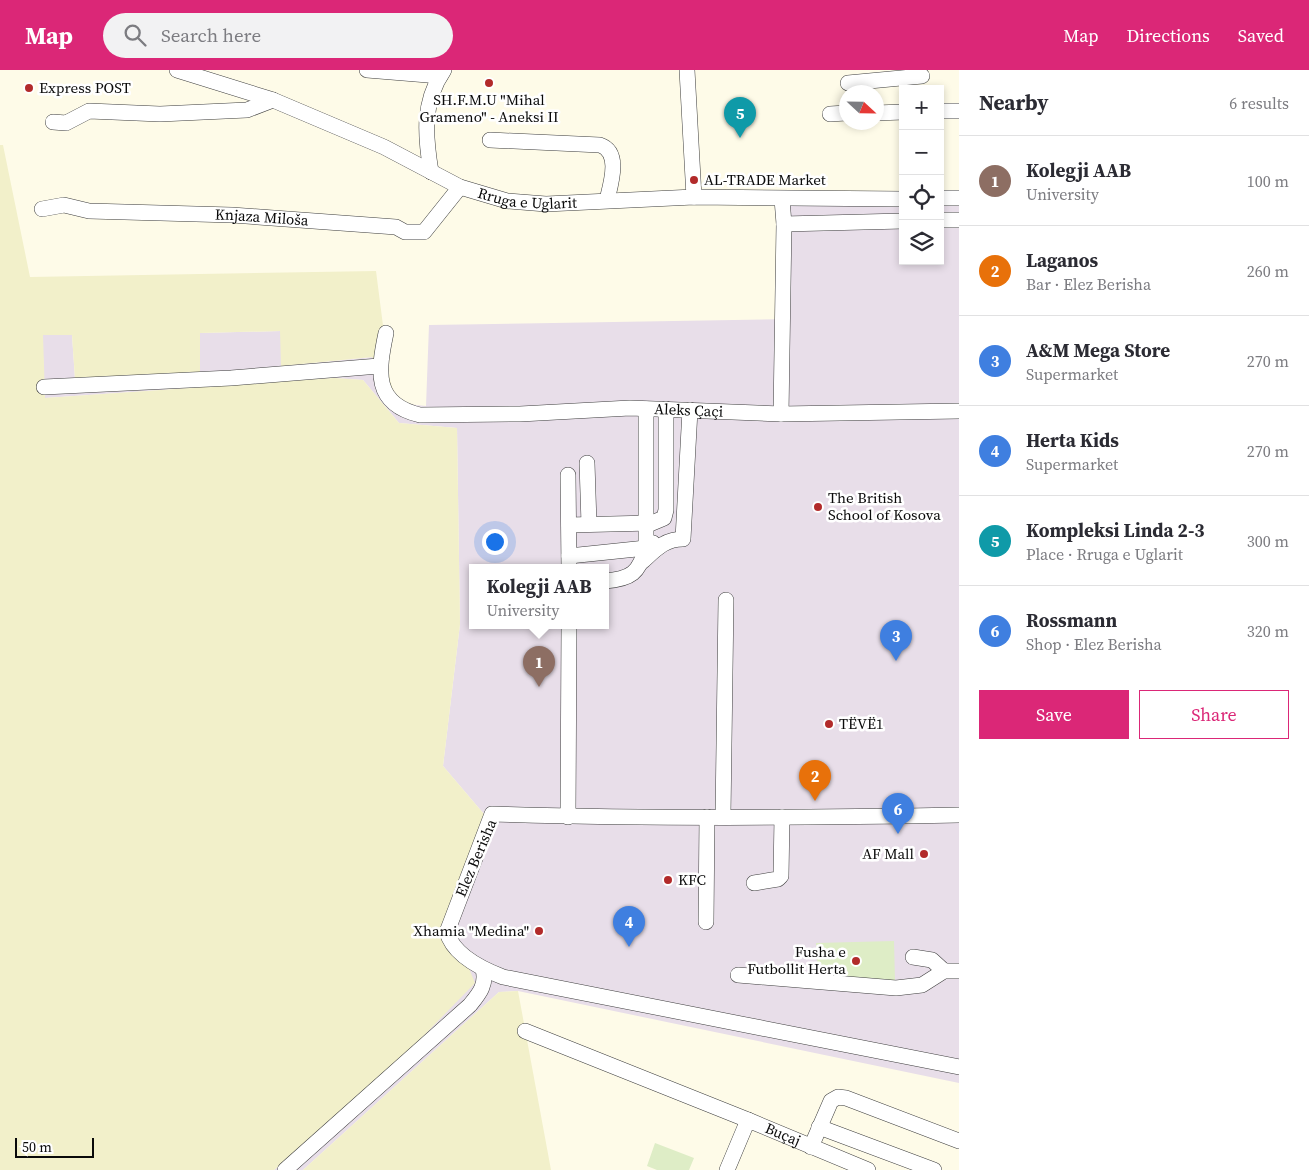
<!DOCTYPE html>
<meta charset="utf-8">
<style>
:root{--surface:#fff;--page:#f2f2f3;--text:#2b2b33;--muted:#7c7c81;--line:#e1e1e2;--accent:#db2777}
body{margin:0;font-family:"Source Serif 4",serif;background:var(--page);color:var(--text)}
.controls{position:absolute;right:15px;top:15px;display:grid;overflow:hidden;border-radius:0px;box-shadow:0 2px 8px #0003}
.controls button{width:45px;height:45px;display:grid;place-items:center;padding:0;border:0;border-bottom:1px solid var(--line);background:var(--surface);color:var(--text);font:25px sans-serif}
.compass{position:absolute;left:839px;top:15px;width:45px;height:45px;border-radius:50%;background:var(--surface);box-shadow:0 2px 8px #0003;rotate:112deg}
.scale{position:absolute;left:15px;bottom:12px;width:79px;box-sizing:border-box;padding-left:5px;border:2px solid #0a0a0a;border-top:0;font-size:14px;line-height:18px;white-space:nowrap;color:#0a0a0a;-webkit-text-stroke:4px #fff;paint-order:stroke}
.you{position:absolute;left:494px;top:471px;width:18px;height:18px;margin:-12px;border:4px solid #fff;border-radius:50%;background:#1a73e8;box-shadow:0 0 0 8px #1a73e833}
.badge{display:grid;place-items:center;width:32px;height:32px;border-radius:50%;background:var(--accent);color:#fff;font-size:16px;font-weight:700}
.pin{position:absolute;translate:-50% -41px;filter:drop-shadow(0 1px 2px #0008)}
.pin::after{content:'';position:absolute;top:26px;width:18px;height:15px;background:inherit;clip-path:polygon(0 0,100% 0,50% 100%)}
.popup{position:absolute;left:469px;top:494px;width:140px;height:65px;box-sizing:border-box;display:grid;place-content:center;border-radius:0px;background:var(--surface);filter:drop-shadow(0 1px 4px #0005);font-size:16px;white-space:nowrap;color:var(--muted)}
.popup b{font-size:19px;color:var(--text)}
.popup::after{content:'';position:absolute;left:50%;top:100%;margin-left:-10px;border:10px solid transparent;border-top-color:var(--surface)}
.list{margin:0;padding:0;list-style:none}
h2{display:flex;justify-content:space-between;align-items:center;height:65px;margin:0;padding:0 20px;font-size:21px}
h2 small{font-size:16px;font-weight:400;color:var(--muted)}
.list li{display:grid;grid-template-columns:32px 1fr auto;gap:15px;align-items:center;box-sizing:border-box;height:90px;padding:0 20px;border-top:1px solid var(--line)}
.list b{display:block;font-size:19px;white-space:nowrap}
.list p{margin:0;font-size:16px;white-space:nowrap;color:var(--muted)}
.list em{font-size:16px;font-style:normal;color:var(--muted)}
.actions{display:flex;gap:10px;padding:15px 20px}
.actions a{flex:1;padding:11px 0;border:1px solid var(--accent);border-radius:0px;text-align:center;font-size:18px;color:var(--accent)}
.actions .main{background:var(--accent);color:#fff}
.icon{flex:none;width:28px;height:28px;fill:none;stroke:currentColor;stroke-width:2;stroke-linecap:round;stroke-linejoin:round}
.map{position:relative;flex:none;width:959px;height:1100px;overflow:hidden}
header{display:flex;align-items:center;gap:30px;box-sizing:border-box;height:70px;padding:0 25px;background:var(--accent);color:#fff}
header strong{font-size:24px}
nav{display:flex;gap:28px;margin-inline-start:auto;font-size:18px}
.search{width:350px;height:45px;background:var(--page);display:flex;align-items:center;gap:12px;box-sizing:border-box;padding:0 18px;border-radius:28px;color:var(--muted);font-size:19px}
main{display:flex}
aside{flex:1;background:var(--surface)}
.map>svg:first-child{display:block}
.industrial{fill:#e8dee9;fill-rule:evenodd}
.farmland{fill:#f2f0ca}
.pitch{fill:#deedc6}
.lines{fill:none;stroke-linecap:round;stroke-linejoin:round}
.minor-casing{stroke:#3d3d3d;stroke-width:16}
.minor{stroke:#fff;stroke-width:15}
.poi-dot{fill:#b22a2a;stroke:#fff;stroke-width:2}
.labels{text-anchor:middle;stroke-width:5;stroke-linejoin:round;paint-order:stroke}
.poi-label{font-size:15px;fill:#0a0a0a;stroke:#fff;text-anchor:start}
.street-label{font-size:15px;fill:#0a0a0a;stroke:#fff}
</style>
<header>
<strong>Map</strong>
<div class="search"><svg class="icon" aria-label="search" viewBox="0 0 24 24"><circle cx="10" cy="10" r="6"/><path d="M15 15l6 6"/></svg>Search here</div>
<nav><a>Map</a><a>Directions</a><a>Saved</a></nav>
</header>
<main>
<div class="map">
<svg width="959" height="1100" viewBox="0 0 959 1100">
<rect width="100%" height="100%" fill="#fefbe8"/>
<path class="industrial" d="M903 132V191H940V132L959 133V1013L518 921 499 922 303 1100H274L363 1028 458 872 457 851 495 757 443 696 460 554 457 358 399 353 363 310 334 308 45 328 42 265H72L75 309 200 304V263L281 261V296L373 287 397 333 426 336 429 255 790 249V135ZM473 498H605V556H473Z"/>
<path class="farmland" d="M0 75H3L30 207 376 201 390 310 397 333 372 287 281 296 280 261 200 263V305L75 309 72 265H43L45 328 334 308 363 310 399 353 457 358 460 554 443 696 495 757 457 851 458 872 475 913 363 1028 274 1100H0Z
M518 921 551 1100H303L499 922Z"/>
<path class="pitch" d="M894 871 895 911 818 909 816 873Z
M655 1073 694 1088 689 1100H657L647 1096Z"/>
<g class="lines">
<g class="minor-casing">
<g id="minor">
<path id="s1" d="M177 0 273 30 384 77 460 117 507 131 546 134 694 127 903 129"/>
<path d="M367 0 440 6"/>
<path d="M687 0 694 127"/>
<path d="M848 13 922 6"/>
<path d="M940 41H959"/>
<path d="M876 43 903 42"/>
<path d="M830 44 846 43"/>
<path d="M53 52 66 53 89 41 160 44 247 40 273 30"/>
<path d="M490 70 600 75C621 82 611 113 607 130"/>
<path d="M431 102C425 65 422 32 444 0"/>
<path d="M940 128H959"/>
<path id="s2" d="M42 139 64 135 89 141 232 145 396 157 405 162H424L460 117"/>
<path d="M940 150H959"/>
<path d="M784 154 903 151"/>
<path id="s3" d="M386 263C378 301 373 334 420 345L520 344 630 338 781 344 959 341"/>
<path d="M44 317 231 308 379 296"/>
<path d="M781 344 784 154 782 129"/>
<path d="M587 393 589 454"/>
<path d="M568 405 569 498"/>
<path d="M569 455 652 453 664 448 666 440V339"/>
<path d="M569 486 646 478 653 473"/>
<path d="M643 491C656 479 665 469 683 469L690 340"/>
<path d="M605 511C631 509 639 503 646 478V339"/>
<path d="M959 745C803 748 647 749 492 744L447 862C453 885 482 899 503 907L959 997"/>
<path d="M723 746 726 530"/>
<path d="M568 747 569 556"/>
<path d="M754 813 778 809 781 806 782 747"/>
<path d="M706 852 707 747"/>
<path d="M913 887 932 890 944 901"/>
<path d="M738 905 896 918 922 915 944 901H959"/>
<path d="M525 961 748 1050"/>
<path d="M819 1057 934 1100"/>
<path d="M811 1077 831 1031 838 1027 846 1028 959 1071"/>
<path d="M285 1100 470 935C479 924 487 915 483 899"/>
<path id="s4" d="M727 1100 748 1050 868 1100"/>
</g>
</g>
<use href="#minor" class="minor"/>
</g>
<g class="poi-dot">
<circle cx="489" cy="13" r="5"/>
<circle cx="29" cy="18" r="5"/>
<circle cx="694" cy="110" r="5"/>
<circle cx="818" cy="437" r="5"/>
<circle cx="829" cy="654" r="5"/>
<circle cx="924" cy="784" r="5"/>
<circle cx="668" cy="810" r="5"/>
<circle cx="539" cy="861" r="5"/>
<circle cx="856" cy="891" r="5"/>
</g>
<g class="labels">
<g class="poi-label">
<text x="39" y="23">Express POST</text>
<text x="489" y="35" text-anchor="middle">SH.F.M.U "Mihal<tspan x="489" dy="17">Grameno" - Aneksi II</tspan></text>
<text x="704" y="115">AL-TRADE Market</text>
<text x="828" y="433">The British<tspan x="828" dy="17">School of Kosova</tspan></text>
<text x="839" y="659">TËVË1</text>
<text x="914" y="789" text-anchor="end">AF Mall</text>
<text x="678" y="815">KFC</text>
<text x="529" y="866" text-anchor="end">Xhamia "Medina"</text>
<text x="846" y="887" text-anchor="end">Fusha e<tspan x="846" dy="17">Futbollit Herta</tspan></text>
</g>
<g class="street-label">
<text dy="5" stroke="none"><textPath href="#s1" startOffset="376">Rruga e Uglarit</textPath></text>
<text dy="5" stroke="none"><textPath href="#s2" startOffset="221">Knjaza Miloša</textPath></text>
<text dy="5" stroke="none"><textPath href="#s3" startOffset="372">Aleks Çaçi</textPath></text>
<text transform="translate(476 788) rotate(-67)" y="5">Elez Berisha</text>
<text dy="5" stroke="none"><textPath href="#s4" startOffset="92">Buçaj</textPath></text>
</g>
</g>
</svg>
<div class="controls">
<button>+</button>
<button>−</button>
<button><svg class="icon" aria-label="locate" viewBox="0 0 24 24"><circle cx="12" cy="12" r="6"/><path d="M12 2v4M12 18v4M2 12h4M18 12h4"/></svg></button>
<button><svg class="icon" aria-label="layers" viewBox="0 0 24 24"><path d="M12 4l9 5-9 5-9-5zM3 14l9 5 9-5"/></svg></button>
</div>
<svg class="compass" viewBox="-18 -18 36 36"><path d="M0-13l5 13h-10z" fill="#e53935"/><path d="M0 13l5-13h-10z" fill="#7c7c81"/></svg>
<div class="scale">50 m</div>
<div class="you"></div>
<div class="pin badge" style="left:539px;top:617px;background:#8d6e63">1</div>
<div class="popup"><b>Kolegji AAB</b>University</div>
<div class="pin badge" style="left:815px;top:731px;background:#e8710a">2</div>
<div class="pin badge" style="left:896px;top:591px;background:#3f7fe0">3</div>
<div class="pin badge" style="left:629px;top:877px;background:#3f7fe0">4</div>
<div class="pin badge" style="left:740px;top:68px;background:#0f9aa8">5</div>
<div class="pin badge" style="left:898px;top:764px;background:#3f7fe0">6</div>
</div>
<aside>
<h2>Nearby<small>6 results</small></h2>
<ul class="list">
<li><span class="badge" style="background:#8d6e63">1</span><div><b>Kolegji AAB</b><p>University</p></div><em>100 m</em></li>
<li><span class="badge" style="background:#e8710a">2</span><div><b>Laganos</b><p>Bar · Elez Berisha</p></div><em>260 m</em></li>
<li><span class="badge" style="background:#3f7fe0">3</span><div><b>A&amp;M Mega Store</b><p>Supermarket</p></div><em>270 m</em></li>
<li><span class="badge" style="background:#3f7fe0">4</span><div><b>Herta Kids</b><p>Supermarket</p></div><em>270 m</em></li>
<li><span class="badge" style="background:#0f9aa8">5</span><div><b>Kompleksi Linda 2-3</b><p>Place · Rruga e Uglarit</p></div><em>300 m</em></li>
<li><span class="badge" style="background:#3f7fe0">6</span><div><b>Rossmann</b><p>Shop · Elez Berisha</p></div><em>320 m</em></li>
</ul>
<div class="actions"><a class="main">Save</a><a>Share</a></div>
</aside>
</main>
